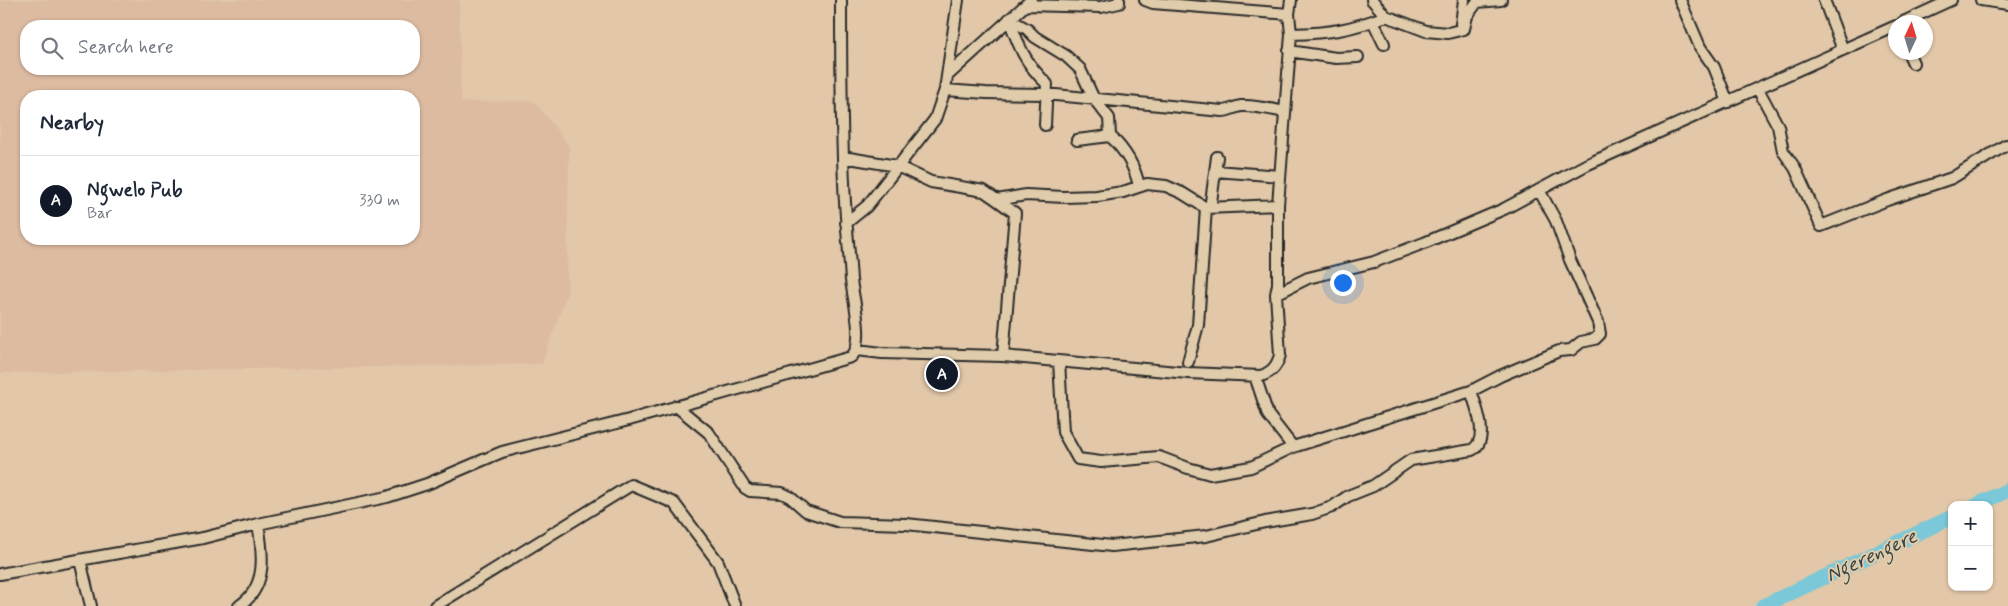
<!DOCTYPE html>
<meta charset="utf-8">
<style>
:root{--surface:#fff;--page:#f6f6f7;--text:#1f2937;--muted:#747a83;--line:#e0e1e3;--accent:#111827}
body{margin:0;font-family:Mynerve,sans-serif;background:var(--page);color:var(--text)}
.controls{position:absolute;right:15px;bottom:15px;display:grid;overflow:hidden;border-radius:10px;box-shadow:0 1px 4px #0004}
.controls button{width:45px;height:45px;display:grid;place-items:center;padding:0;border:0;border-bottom:1px solid var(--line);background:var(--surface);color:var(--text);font:25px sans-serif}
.compass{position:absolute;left:1888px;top:15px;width:45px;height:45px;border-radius:50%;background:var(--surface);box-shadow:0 1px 4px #0004;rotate:4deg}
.you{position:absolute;left:1342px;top:282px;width:18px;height:18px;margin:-12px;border:4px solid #fff;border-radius:50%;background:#1a73e8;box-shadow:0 0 0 8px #1a73e833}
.badge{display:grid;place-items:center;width:32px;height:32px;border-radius:50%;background:var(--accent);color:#fff;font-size:16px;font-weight:700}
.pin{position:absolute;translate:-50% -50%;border:2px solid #fff;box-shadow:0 1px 5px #0006}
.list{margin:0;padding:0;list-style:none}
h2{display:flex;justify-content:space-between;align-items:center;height:65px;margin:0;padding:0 20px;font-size:21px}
h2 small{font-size:16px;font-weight:400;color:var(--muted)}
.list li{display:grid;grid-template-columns:32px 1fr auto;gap:15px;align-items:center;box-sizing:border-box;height:90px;padding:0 20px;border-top:1px solid var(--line)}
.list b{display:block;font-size:19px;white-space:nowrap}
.list p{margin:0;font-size:16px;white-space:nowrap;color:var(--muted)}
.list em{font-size:16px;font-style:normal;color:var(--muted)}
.icon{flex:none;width:28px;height:28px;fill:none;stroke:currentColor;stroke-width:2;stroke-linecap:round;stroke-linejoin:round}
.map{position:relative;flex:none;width:2008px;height:606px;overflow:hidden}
.search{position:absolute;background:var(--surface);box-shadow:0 1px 4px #0004;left:20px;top:20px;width:400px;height:55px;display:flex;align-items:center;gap:12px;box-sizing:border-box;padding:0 18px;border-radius:20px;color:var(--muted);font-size:19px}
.panel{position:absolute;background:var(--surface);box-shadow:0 1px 4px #0004;left:20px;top:90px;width:400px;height:155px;border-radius:20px}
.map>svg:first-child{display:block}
.built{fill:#ddbba1;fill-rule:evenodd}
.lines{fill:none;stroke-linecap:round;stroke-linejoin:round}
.river{stroke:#7ac8d8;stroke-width:15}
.minor-casing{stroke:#2b2b2b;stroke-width:14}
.minor{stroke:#e0ccaa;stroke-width:10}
.labels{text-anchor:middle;stroke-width:4;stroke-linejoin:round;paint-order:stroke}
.water-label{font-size:20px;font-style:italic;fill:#374345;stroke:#e0ccaa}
</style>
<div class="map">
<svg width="2008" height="606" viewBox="0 0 2008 606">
<rect width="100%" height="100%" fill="#e2c7a8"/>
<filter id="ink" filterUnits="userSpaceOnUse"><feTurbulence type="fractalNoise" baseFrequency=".02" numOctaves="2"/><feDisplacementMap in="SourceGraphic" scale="10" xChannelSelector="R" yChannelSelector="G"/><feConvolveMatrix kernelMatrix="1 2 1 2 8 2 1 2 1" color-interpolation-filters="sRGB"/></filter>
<g filter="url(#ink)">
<path class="built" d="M0 0H459L461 102 534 101 569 146 567 293 542 364 0 373ZM26 26H414V69H26ZM26 96H414V239H26Z"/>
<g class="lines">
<path class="river" d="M1977 505 2008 490
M1763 606 1952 517"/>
<g class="minor-casing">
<path id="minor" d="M1145 0 1153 3 1289 14
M1372 0 1386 16 1426 31 1448 33 1464 29 1467 16 1477 2 1501 0
M1680 0 1700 47 1714 67 1728 102
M1824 0 1843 50
M1981 0 2008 4
M1026 5 1101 7 1119 3V0
M1009 19 1027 29 1035 37 1066 56 1080 69 1094 99 1109 118 1110 136C1124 149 1135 167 1139 186
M1009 19C1019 47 1025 63 1047 84L1045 125
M1373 21 1384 44
M1903 22 1951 0
M1461 24 1464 0
M1291 34C1330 33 1350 30 1386 16
M1289 51 1336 58 1358 57
M1908 52 1913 63
M947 76 1031 0
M1758 89 1778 126 1783 151 1795 168 1821 226 1887 200 1952 178 2006 145
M945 90 986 93 1045 94 1222 111C1229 111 1234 107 1241 106 1255 105 1270 109 1284 112
M1077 140 1110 136
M843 157 897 166 931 182 984 191 997 200 1026 195 1064 197 1097 196 1123 192 1147 184 1166 186 1182 193 1206 208 1278 205
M1215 171 1280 176
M997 200 1015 213 1003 356
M1211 202 1217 157
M846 223 867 206 935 119 945 90 958 0
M1276 294 1308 278 1374 262 1424 243 1504 209 1586 165 1896 26
M857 350 882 353 1003 356 1188 373 1261 376C1272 372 1277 366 1280 355L1276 294 1278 284V205L1291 34 1289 14 1291 0
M1059 361 1063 432 1078 459 1101 462 1159 457 1188 468 1210 474 1251 467 1293 447 1471 391 1500 376 1559 351 1571 350 1581 342 1595 339 1600 334 1598 322 1570 260 1556 221 1539 190
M1188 362 1198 325 1206 208
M1255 376 1268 415 1293 447
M676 406 709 433 745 488 750 491 782 493 790 497 806 511 840 522 906 524 1112 546 1206 536 1265 522 1312 514 1332 507 1348 496 1373 486 1411 460 1472 450C1490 440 1476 406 1471 391
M80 560 91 606
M0 574 203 538 258 524 387 497 427 484 502 452 629 420 851 357C866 344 853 299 851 280 849 247 845 215 844 182 841 121 841 61 841 0
M239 606C268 587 263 553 258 524
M435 606 631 485 674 503 718 562 735 606"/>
</g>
<use href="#minor" class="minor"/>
</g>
</g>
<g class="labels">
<g class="water-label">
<text transform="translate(1871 555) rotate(-25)" y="7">Ngerengere</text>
</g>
</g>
</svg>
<div class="controls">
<button>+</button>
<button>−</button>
</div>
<svg class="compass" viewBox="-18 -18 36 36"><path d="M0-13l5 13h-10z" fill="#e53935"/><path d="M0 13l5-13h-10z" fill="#747a83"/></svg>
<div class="you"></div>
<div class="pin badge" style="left:942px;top:374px">A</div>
<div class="search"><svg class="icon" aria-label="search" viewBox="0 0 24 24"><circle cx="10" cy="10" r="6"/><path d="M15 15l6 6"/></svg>Search here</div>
<section class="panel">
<h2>Nearby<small></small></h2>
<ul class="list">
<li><span class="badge">A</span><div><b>Ngwelo Pub</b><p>Bar</p></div><em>330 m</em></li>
</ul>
</section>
</div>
